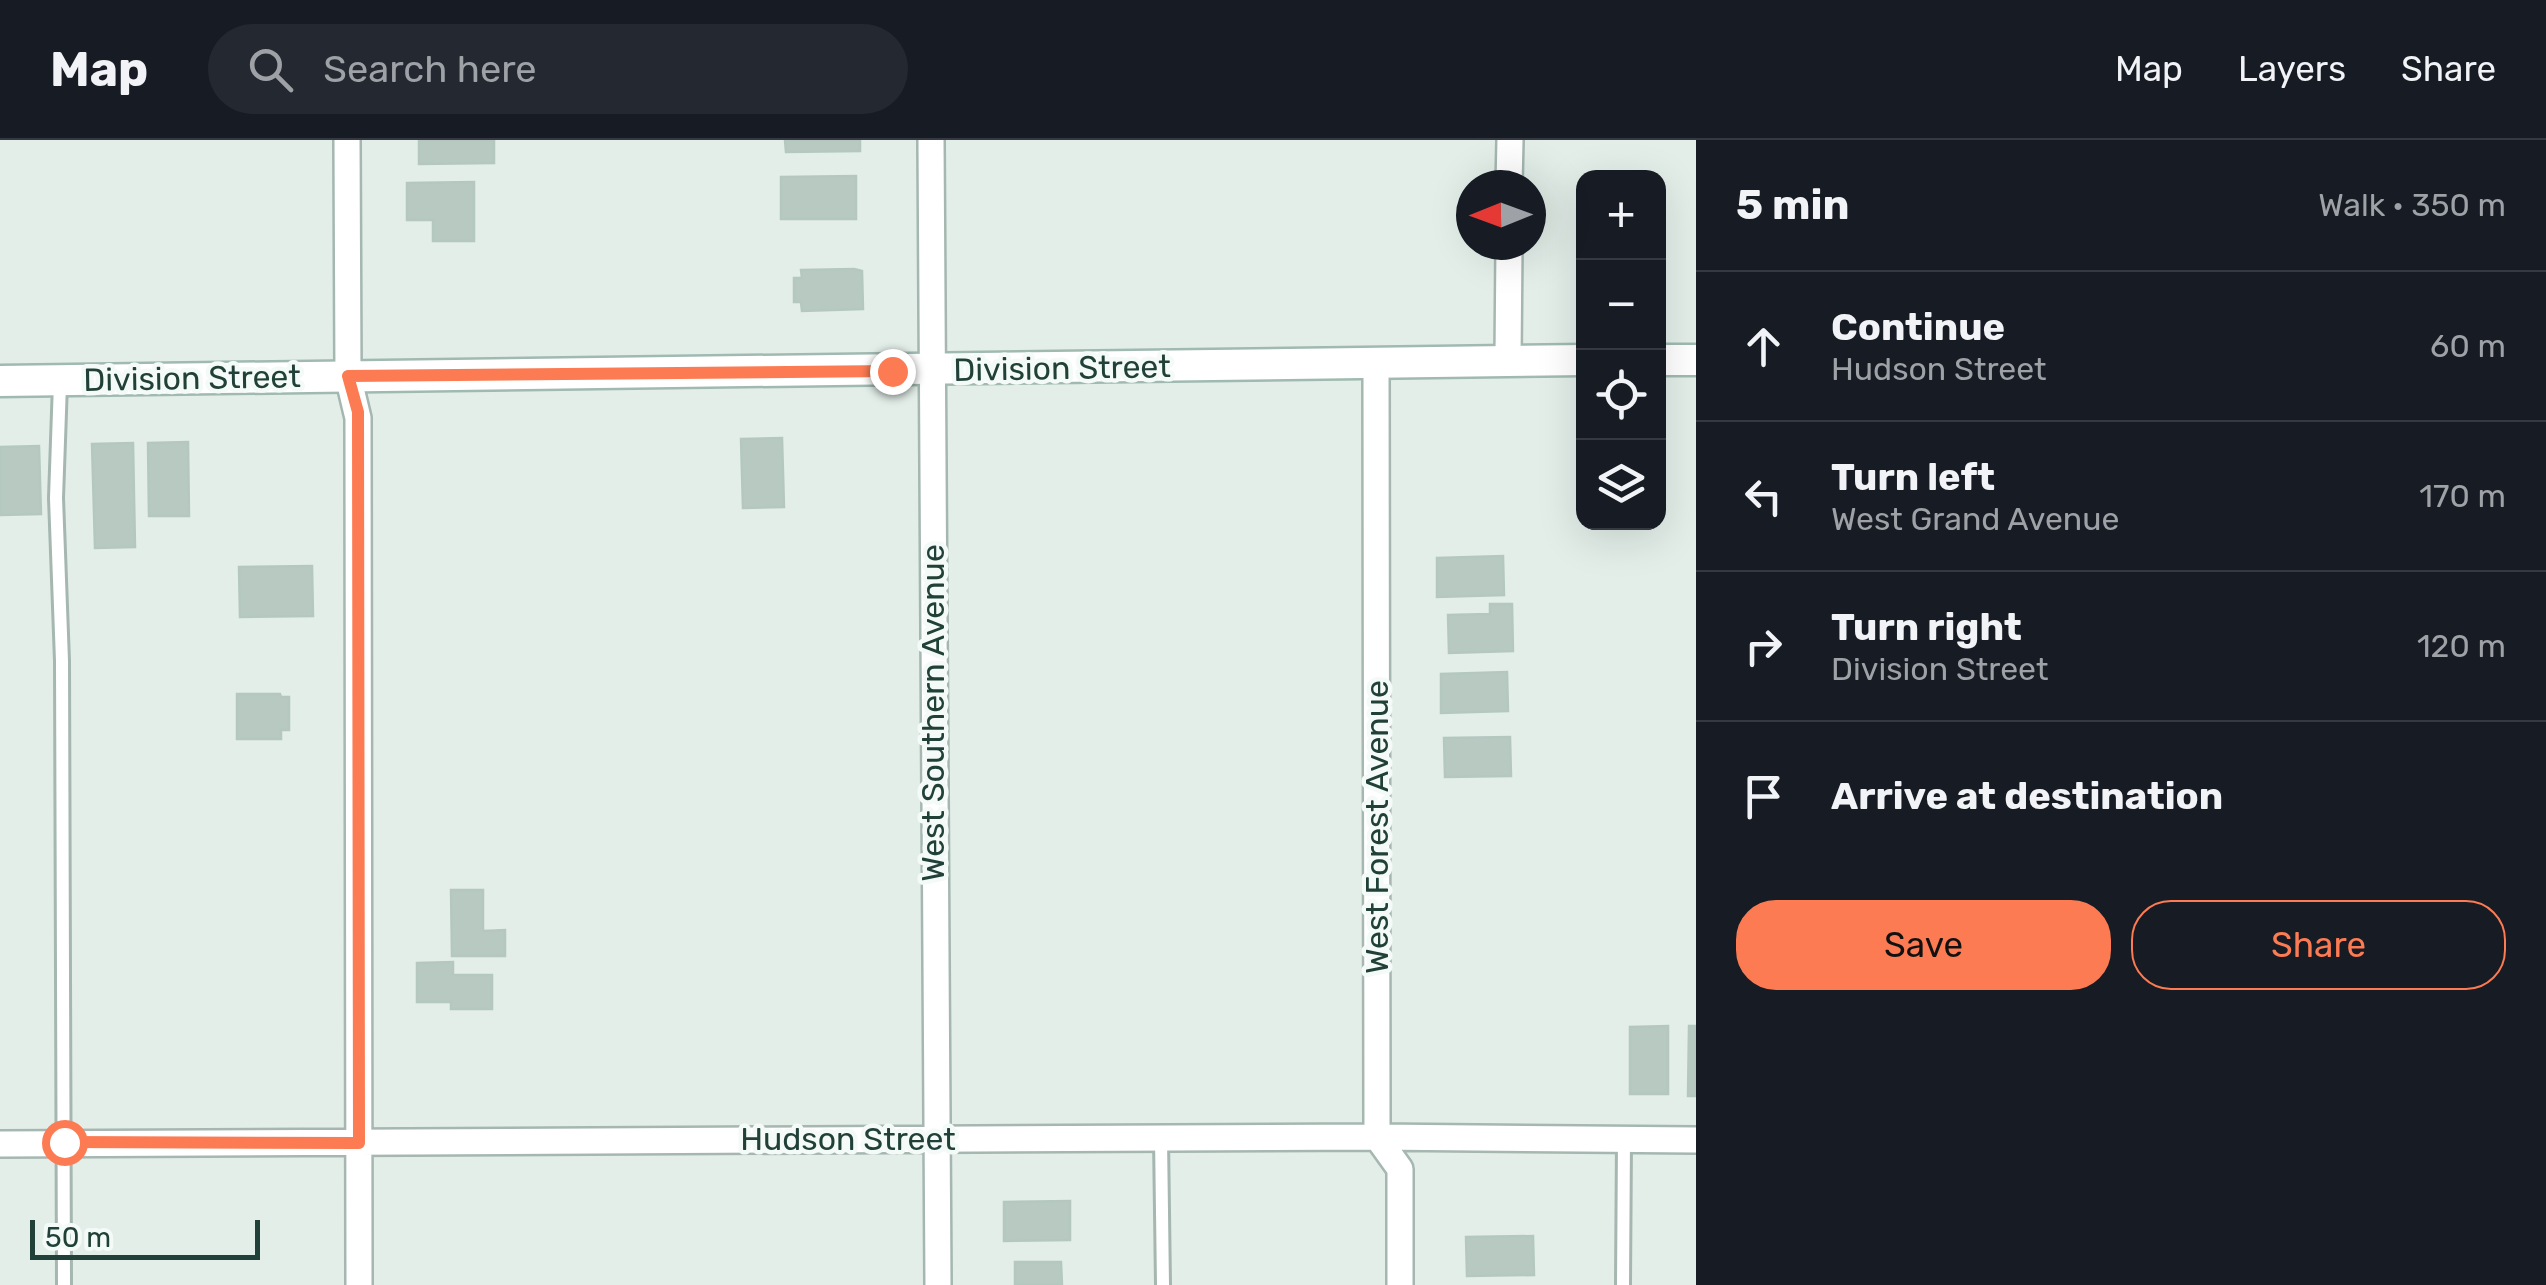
<!DOCTYPE html>
<meta charset="utf-8">
<style>
:root{--surface:#171b24;--page:#242831;--text:#f1f3f6;--muted:#9ea1a6;--line:#363941;--accent:#fc7b52}
body{margin:0;font-family:Rubik,sans-serif;background:var(--page);color:var(--text)}
.controls{position:absolute;right:30px;top:30px;display:grid;overflow:hidden;border-radius:20px;box-shadow:0 10px 40px #0002}
.controls button{width:90px;height:90px;display:grid;place-items:center;padding:0;border:0;border-bottom:2px solid var(--line);background:var(--surface);color:var(--text);font:50px sans-serif}
.compass{position:absolute;left:1456px;top:30px;width:90px;height:90px;border-radius:50%;background:var(--surface);box-shadow:0 10px 40px #0002;rotate:269deg}
.scale{position:absolute;left:30px;bottom:25px;width:230px;box-sizing:border-box;padding-left:10px;border:5px solid #214138;border-top:0;font-size:28px;line-height:35px;white-space:nowrap;color:#214138;-webkit-text-stroke:8px #f4faf7;paint-order:stroke}
.stop{position:absolute;width:30px;height:30px;margin:-22px;border:8px solid #fc7b52;border-radius:50%;background:#fff}
.stop.end{background:#fc7b52;border-color:#fff;box-shadow:0 2px 10px #0008}
.list{margin:0;padding:0;list-style:none}
h2{display:flex;justify-content:space-between;align-items:center;height:130px;margin:0;padding:0 40px;font-size:42px}
h2 small{font-size:32px;font-weight:400;color:var(--muted)}
.list li{display:grid;grid-template-columns:65px 1fr auto;gap:30px;align-items:center;box-sizing:border-box;height:150px;padding:0 40px;border-top:2px solid var(--line)}
.list b{display:block;font-size:38px;white-space:nowrap}
.list p{margin:0;font-size:32px;white-space:nowrap;color:var(--muted)}
.list em{font-size:32px;font-style:normal;color:var(--muted)}
.actions{display:flex;gap:20px;padding:30px 40px}
.actions a{flex:1;padding:22px 0;border:2px solid var(--accent);border-radius:40px;text-align:center;font-size:35px;color:var(--accent)}
.actions .main{background:var(--accent);color:#111}
.icon{flex:none;width:55px;height:55px;fill:none;stroke:currentColor;stroke-width:2;stroke-linecap:round;stroke-linejoin:round}
.map{position:relative;flex:none;width:1696px;height:1145px;overflow:hidden}
header{display:flex;align-items:center;gap:60px;box-sizing:border-box;height:140px;padding:0 50px;background:var(--surface);border-bottom:2px solid var(--line)}
header strong{font-size:48px}
nav{display:flex;gap:55px;margin-inline-start:auto;font-size:35px}
.search{width:700px;height:90px;background:var(--page);display:flex;align-items:center;gap:25px;box-sizing:border-box;padding:0 35px;border-radius:55px;color:var(--muted);font-size:38px}
main{display:flex}
aside{flex:1;background:var(--surface)}
.map>svg:first-child{display:block}
.building{fill:#b8c9c2;stroke:#b4c8c0;stroke-width:2.5}
.lines{fill:none;stroke-linecap:round;stroke-linejoin:round}
.lane-casing{stroke:#a5b7b0;stroke-width:18}
.street-casing{stroke:#a5b7b0;stroke-width:30}
.secondary-casing{stroke:#a0bab1;stroke-width:35}
.lane{stroke:#fff;stroke-width:12}
.street{stroke:#fff;stroke-width:25}
.secondary{stroke:#fff;stroke-width:30}
.route{stroke:#fc7b52;stroke-width:12}
.labels{text-anchor:middle;stroke-width:9;stroke-linejoin:round;paint-order:stroke}
.street-label{font-size:32px;fill:#214138;stroke:#f4faf7}
</style>
<header>
<strong>Map</strong>
<div class="search"><svg class="icon" aria-label="search" viewBox="0 0 24 24"><circle cx="10" cy="10" r="6"/><path d="M15 15l6 6"/></svg>Search here</div>
<nav><a>Map</a><a>Layers</a><a>Share</a></nav>
</header>
<main>
<div class="map">
<svg width="1696" height="1145" viewBox="0 0 1696 1145">
<rect width="100%" height="100%" fill="#e3eee9"/>
<path class="building" d="M419 0H494V23L419 24Z
M785 0H860V11L786 12Z
M856 36V79H781V37Z
M474 42V101H433V80H407V43Z
M854 129 862 131 863 169 802 171 801 162H794V138H802L801 130Z
M782 298 784 367 743 368 741 299Z
M188 302 189 376H149L148 303Z
M133 303 135 407 95 408 92 304Z
M39 306 41 374 0 375V307Z
M1503 416 1504 455 1437 457V418Z
M312 426 313 476 240 477 239 427Z
M1490 464H1512L1513 511 1449 513 1448 475 1490 474Z
M1507 532 1508 571 1441 573V534Z
M237 554H280L281 557H289V590H281V599H237Z
M1510 597 1511 636 1445 637 1444 598Z
M451 750H483V791L505 790V816H452Z
M453 822V835H492V869H451V862H417V823Z
M1668 886V954H1630V887Z
M1689 886H1696V956H1688Z
M1070 1061V1100L1004 1101V1062Z
M1533 1096 1534 1135 1467 1136 1466 1097Z
M1015 1122H1061L1062 1145H1015Z"/>
<g class="lines">
<g class="lane-casing">
<path id="lane" d="M60 243 56 358 62 521 64 1145
M1161 998 1163 1145
M1623 1145 1624 1000"/>
</g>
<g class="street-casing">
<path id="street" d="M347 0 348 236 358 278 359 1145
M931 0 938 1145
M1509 45 1510 0
M1508 219 1509 105
M1376 221 1377 997 1400 1029V1145
M0 1004 1377 997 1696 1000"/>
</g>
<g class="secondary-casing">
<path id="secondary" d="M1658 220H1696
M0 241 1584 220"/>
</g>
<use href="#lane" class="lane"/>
<use href="#street" class="street"/>
<use href="#secondary" class="secondary"/>
</g>
<g class="lines">
<path class="route" d="M64 1002 359 1003 358 272 348 236 892 231"/>
</g>
<g class="labels">
<g class="street-label">
<text transform="translate(1062 228) rotate(-1)" y="11">Division Street</text>
<text transform="translate(192 238) rotate(-1)" y="11">Division Street</text>
<text transform="translate(933 573) rotate(-90)" y="11">West Southern Avenue</text>
<text transform="translate(1377 687) rotate(-90)" y="11">West Forest Avenue</text>
<text x="848" y="1010">Hudson Street</text>
</g>
</g>
</svg>
<div class="controls">
<button>+</button>
<button>−</button>
<button><svg class="icon" aria-label="locate" viewBox="0 0 24 24"><circle cx="12" cy="12" r="6"/><path d="M12 2v4M12 18v4M2 12h4M18 12h4"/></svg></button>
<button><svg class="icon" aria-label="layers" viewBox="0 0 24 24"><path d="M12 4l9 5-9 5-9-5zM3 14l9 5 9-5"/></svg></button>
</div>
<svg class="compass" viewBox="-18 -18 36 36"><path d="M0-13l5 13h-10z" fill="#e53935"/><path d="M0 13l5-13h-10z" fill="#9ea1a6"/></svg>
<div class="scale">50 m</div>
<div class="stop" style="left:64px;top:1002px"></div>
<div class="stop end" style="left:892px;top:231px"></div>
</div>
<aside>
<h2>5 min<small>Walk · 350 m</small></h2>
<ul class="list">
<li><svg class="icon" aria-label="ahead" viewBox="0 0 24 24"><path d="M12 20V5M6 11l6-6 6 6"/></svg><div><b>Continue</b><p>Hudson Street</p></div><em>60 m</em></li>
<li><svg class="icon" aria-label="left" viewBox="0 0 24 24"><path d="M17 20v-9H6M10 6l-5 5 5 5"/></svg><div><b>Turn left</b><p>West Grand Avenue</p></div><em>170 m</em></li>
<li><svg class="icon" aria-label="right" viewBox="0 0 24 24"><path d="M7 20v-9h11M14 6l5 5-5 5"/></svg><div><b>Turn right</b><p>Division Street</p></div><em>120 m</em></li>
<li><svg class="icon" aria-label="arrive" viewBox="0 0 24 24"><path d="M6 21V4h12l-3 4 3 4H6"/></svg><div><b>Arrive at destination</b></div></li>
</ul>
<div class="actions"><a class="main">Save</a><a>Share</a></div>
</aside>
</main>
